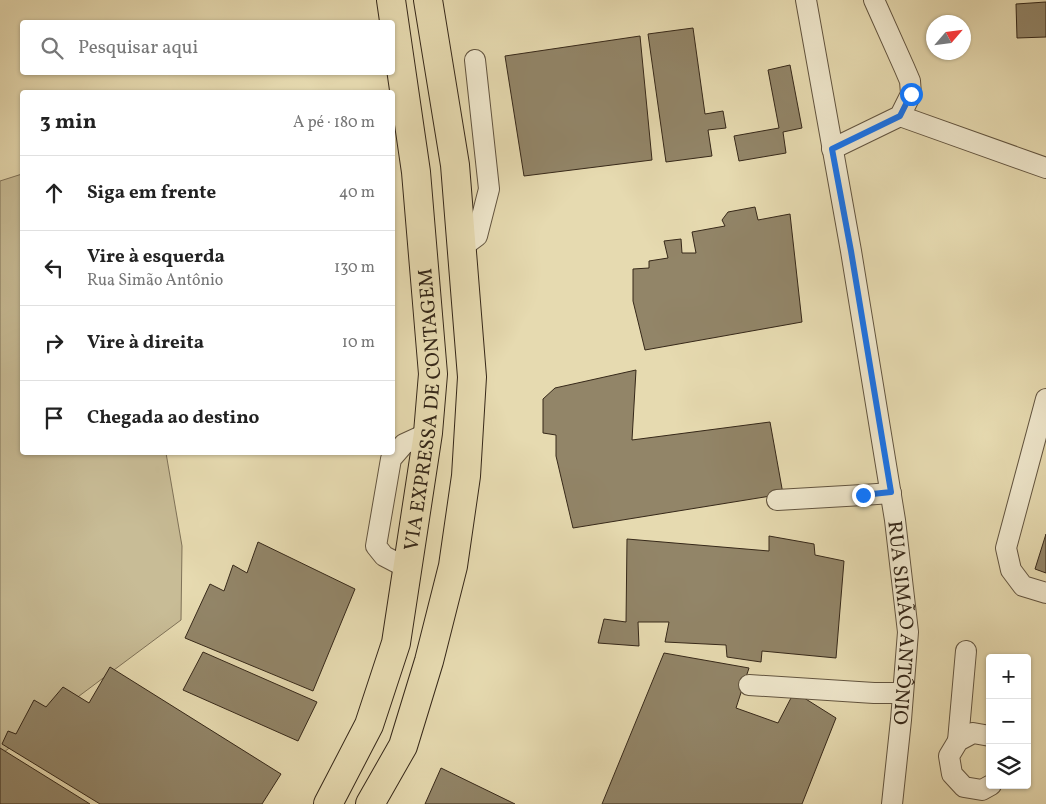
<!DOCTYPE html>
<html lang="pt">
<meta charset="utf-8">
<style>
:root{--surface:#fff;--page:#f6f6f6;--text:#222;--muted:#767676;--line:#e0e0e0}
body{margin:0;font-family:Vollkorn,serif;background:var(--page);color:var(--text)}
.controls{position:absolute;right:15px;bottom:15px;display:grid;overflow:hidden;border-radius:5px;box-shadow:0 1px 4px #0004}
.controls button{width:45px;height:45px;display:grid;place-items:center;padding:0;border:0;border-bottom:1px solid var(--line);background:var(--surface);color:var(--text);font:25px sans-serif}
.compass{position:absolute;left:926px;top:15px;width:45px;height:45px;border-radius:50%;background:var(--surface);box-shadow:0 1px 4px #0004;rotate:62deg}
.stop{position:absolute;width:15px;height:15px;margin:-11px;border:4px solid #1a73e8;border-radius:50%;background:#fff}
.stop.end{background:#1a73e8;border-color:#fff;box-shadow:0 1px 5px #0008}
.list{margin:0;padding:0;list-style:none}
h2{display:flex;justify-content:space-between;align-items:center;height:65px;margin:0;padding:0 20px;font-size:21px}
h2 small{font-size:16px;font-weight:400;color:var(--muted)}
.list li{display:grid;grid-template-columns:32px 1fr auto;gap:15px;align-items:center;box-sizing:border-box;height:75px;padding:0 20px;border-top:1px solid var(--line)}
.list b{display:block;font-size:19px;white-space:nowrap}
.list p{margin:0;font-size:16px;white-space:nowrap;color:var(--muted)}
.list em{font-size:16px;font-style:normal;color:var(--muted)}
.icon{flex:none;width:28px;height:28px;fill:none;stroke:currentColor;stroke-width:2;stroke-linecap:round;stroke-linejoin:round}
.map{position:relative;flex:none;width:1046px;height:804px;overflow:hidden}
.search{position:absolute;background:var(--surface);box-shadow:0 1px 4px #0004;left:20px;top:20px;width:375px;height:55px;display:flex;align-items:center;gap:12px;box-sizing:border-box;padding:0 18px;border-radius:5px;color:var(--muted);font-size:19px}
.panel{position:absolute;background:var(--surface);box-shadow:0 1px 4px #0004;left:20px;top:90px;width:375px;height:365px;border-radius:5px}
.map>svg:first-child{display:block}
.green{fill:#c8bc96;stroke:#7f7258}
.building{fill:#928568;stroke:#362819}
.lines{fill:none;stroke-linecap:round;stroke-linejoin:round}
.minor-casing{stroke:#62543f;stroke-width:22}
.highway-casing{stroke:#362819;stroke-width:30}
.minor{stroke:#efe7cc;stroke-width:20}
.highway{stroke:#e6dab0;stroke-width:28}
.route{stroke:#1a73e8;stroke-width:6}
.labels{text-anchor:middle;stroke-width:4.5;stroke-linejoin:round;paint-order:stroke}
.street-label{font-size:20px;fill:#362819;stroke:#efe7cc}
</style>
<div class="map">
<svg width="1046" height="804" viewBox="0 0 1046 804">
<rect width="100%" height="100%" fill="#e6dab0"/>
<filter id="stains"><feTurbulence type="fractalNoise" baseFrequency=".004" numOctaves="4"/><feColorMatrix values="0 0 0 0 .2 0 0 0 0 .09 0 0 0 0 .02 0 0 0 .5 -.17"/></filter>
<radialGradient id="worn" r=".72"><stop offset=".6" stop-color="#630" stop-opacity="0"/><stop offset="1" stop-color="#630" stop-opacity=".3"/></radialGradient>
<path class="green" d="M22 174V452L166 453 182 546 181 620 0 755V181Z"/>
<path class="building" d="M1046 2V37L1017 38 1016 4Z
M693 28 705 114 723 111 726 128 708 130 712 156 666 162 648 34Z
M640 36 652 160 524 176 505 56Z
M790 65 802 128 783 132 786 153 739 161 734 136 779 128 768 70Z
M755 207 758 220 790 214 802 322 645 350 633 301V269L649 268V261L668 258 664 241 681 239 682 253H696L692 232 725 226 722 220 728 212Z
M636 370 632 440 770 422 783 494 573 528 556 456V435L543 433V399L555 388Z
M1046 534V573L1035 569Z
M769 536 814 544 815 555 844 561 836 658 762 651 761 662 727 657 726 645 665 642 669 622H638L639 646 598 643 604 619 626 622 627 539 769 551Z
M258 542 355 589 313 691 185 638 210 584 224 591 233 565 247 573Z
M203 652 317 702 298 741 183 690Z
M664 653 749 668 736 708 778 723 792 696H801L836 718 802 804H602Z
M110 667 281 774 262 804H100L2 744 8 731 16 734 34 700 46 707 63 687 89 703Z
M0 748 90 804H0Z
M441 768 515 804H425Z"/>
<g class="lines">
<g class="minor-casing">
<g id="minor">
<path id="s1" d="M806 0 851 251 895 520 908 632 901 720 892 804"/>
<path d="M900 116 1046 168"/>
<path d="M832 149 900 116 911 94 910 81 904 67 874 0"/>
<path d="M461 248 477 236 489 189 475 60"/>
<path d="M1046 399 1006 548 1011 570 1023 586 1046 593"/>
<path d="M777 500 863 495 891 493"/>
<path d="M407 568 384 556 376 546 391 459 404 444 428 433"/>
<path d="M749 685 874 693H903"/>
<path d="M990 736 973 733 958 741 949 756 952 774 964 787 982 790 991 785"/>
<path d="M958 741 966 651"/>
</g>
</g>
<g class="highway-casing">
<g id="highway">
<path id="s2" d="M328 804 369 725 396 643 428 433 433 374 416 172 391 0"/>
<path d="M370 804 403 746 429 661 453 566 466 476 472 377 455 165 428 0"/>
</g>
</g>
<use href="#minor" class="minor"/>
<use href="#highway" class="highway"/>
</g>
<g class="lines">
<path class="route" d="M863 495 891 492 851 251 832 149 900 116 911 94"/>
</g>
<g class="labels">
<g class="street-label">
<text dy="7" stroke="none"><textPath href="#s2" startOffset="411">VIA EXPRESSA DE CONTAGEM</textPath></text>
<text dy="7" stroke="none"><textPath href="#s1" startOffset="631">RUA SIMÃO ANTÔNIO</textPath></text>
</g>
</g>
<rect width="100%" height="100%" filter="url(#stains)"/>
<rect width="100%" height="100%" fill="url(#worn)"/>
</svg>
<div class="controls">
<button>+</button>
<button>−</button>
<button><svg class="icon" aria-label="layers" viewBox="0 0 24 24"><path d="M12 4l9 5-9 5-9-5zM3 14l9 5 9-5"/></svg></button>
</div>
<svg class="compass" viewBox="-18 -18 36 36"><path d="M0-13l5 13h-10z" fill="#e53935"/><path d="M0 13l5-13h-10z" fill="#767676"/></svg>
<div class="stop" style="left:911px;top:94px"></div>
<div class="stop end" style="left:863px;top:495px"></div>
<div class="search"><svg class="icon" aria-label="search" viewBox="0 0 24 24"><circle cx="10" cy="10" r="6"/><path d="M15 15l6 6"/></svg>Pesquisar aqui</div>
<section class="panel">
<h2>3 min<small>A pé · 180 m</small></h2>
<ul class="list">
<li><svg class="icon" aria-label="ahead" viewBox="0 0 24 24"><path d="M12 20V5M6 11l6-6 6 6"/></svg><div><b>Siga em frente</b></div><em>40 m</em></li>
<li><svg class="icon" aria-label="left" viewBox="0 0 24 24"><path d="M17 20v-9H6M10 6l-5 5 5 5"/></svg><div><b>Vire à esquerda</b><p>Rua Simão Antônio</p></div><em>130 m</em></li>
<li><svg class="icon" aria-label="right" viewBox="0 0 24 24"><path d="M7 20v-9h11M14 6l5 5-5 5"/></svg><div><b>Vire à direita</b></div><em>10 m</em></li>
<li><svg class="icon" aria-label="arrive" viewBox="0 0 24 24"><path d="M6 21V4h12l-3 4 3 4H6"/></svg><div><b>Chegada ao destino</b></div></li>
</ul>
</section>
</div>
